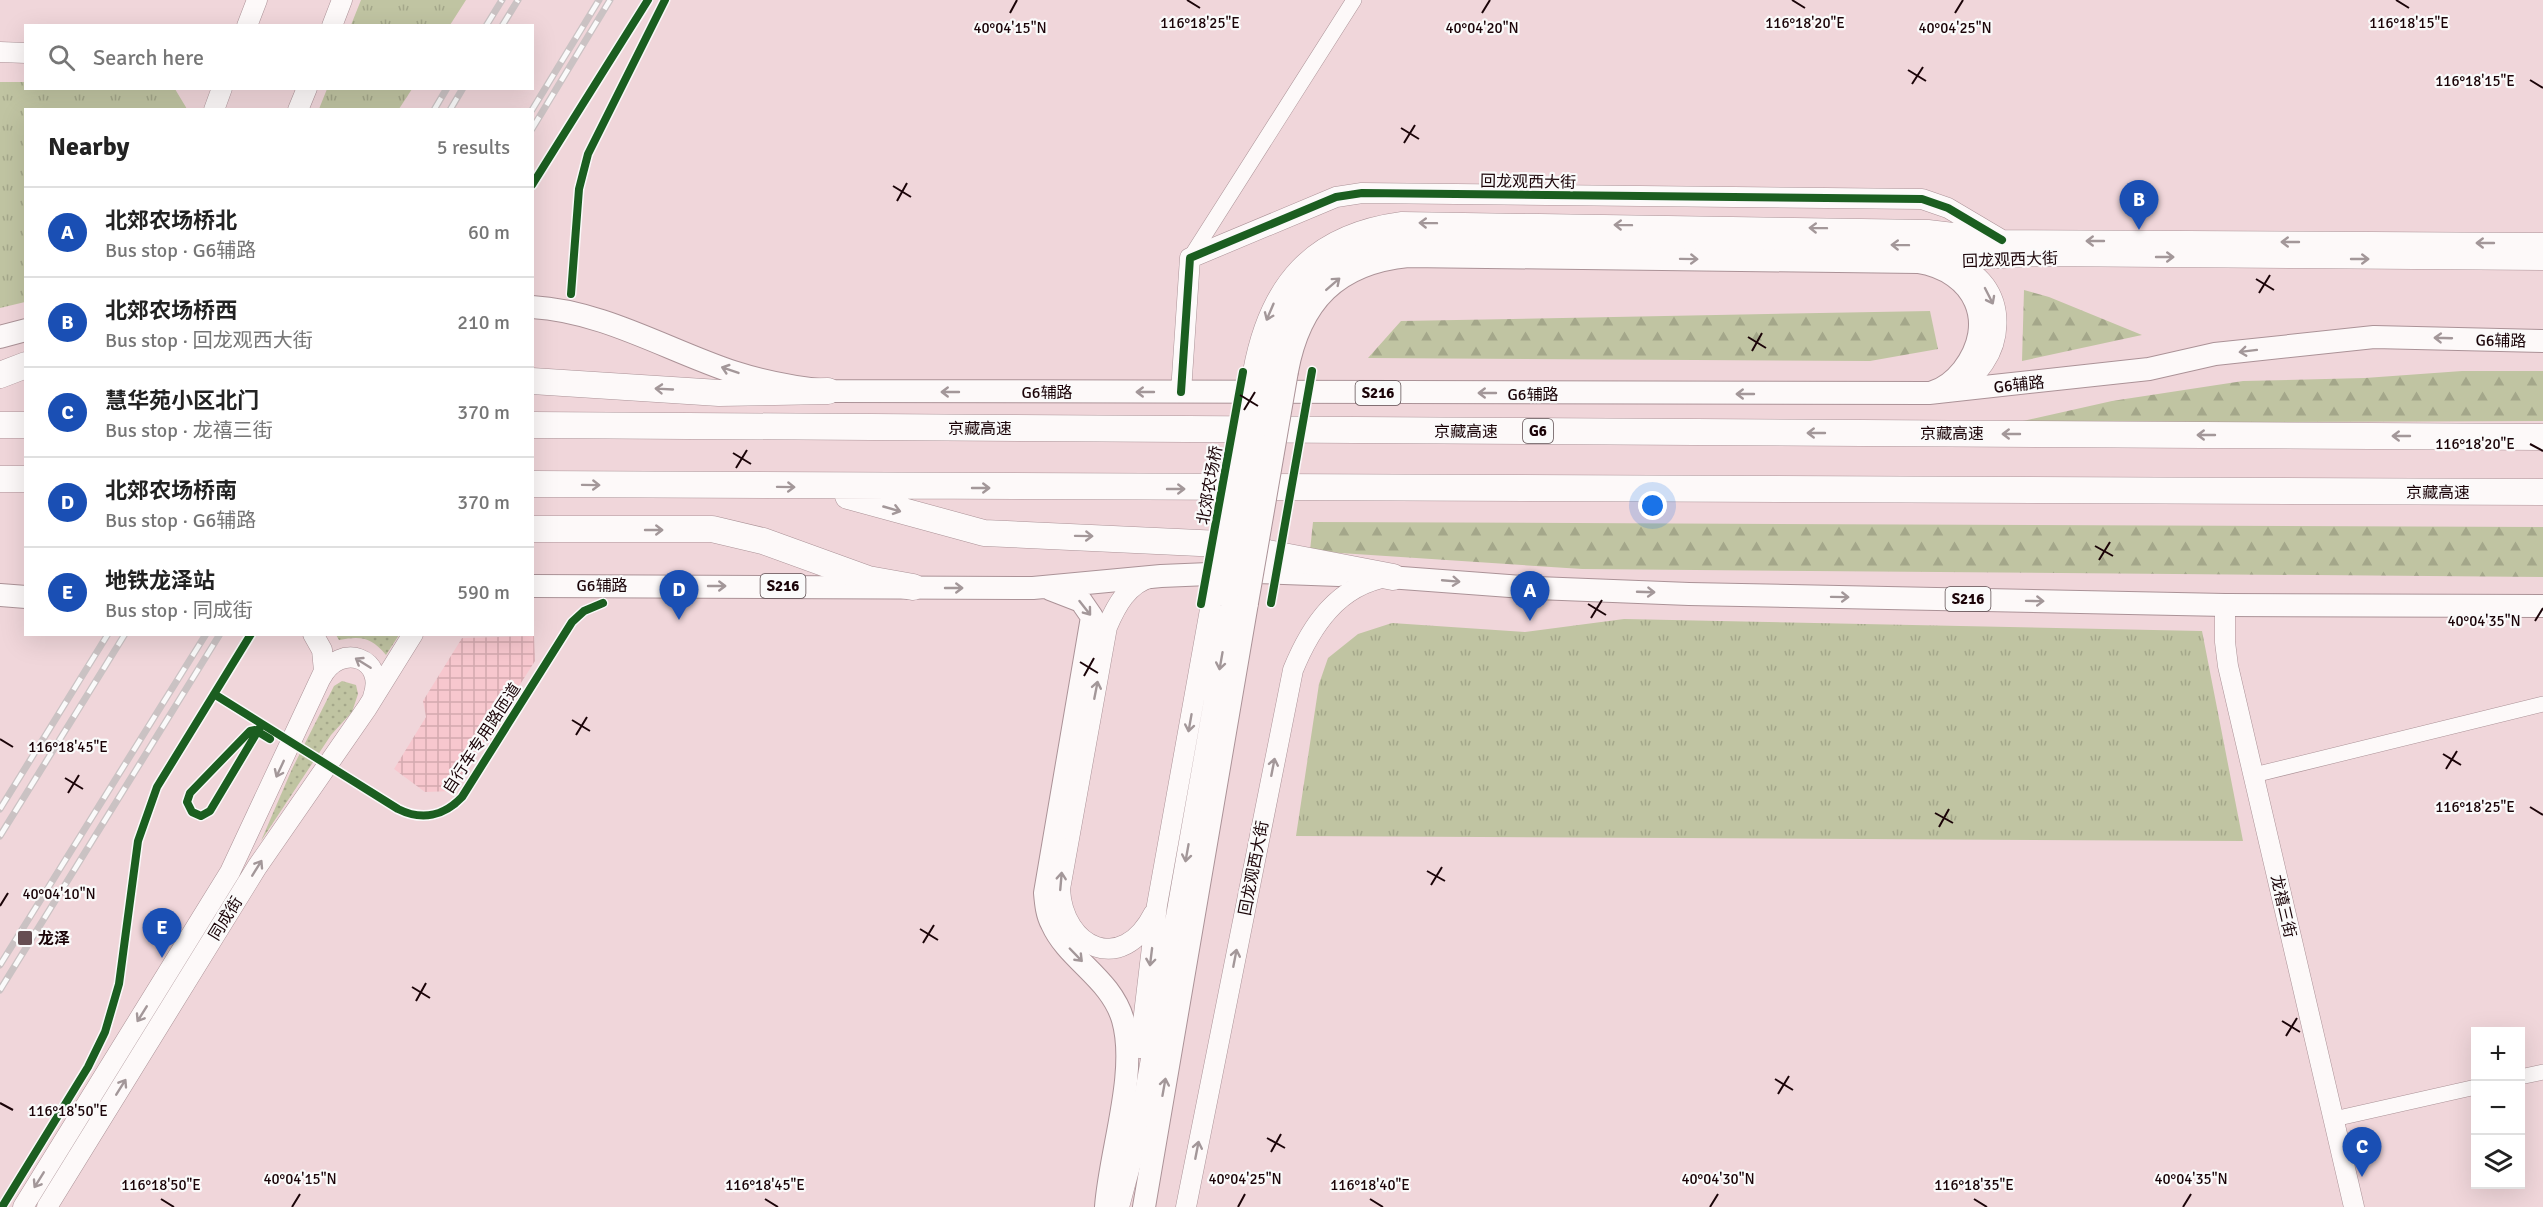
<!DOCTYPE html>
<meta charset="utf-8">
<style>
:root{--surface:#fff;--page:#f6f6f6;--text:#222;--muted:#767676;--line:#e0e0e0;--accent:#0b8043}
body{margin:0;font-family:Signika,"Noto Sans SC",sans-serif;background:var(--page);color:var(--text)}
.controls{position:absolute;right:18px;bottom:18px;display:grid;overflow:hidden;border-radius:0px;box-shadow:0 6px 24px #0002}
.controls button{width:54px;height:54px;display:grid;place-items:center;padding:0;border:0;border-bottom:2px solid var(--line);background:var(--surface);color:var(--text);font:30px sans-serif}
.you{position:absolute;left:1653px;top:506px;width:21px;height:21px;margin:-15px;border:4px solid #fff;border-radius:50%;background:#1a73e8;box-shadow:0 0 0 9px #1a73e833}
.badge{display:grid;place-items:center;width:39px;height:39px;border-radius:50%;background:var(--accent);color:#fff;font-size:20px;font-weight:700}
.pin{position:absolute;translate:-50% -50px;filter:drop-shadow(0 2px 3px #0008)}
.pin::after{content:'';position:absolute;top:32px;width:21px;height:18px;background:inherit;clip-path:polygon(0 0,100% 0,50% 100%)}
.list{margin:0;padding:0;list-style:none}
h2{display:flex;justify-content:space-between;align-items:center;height:78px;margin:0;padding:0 24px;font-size:26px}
h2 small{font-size:20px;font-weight:400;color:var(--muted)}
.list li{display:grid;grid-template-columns:39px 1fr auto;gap:18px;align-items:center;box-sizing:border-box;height:90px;padding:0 24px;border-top:2px solid var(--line)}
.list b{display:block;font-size:22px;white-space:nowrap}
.list p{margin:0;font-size:20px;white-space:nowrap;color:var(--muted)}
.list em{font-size:20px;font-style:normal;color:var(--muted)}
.icon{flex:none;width:33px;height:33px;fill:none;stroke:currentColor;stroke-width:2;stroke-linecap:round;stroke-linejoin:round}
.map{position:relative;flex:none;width:2543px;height:1207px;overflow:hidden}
.search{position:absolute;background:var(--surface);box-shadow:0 6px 24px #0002;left:24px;top:24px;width:510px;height:66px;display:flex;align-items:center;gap:15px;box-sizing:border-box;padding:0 21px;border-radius:0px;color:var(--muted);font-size:22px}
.panel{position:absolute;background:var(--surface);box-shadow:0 6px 24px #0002;left:24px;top:108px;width:510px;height:528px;border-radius:0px}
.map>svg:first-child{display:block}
.industrial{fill:url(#industrial-grid)}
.grass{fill:url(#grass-dots)}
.forest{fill:url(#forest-firs)}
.park{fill:url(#park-tufts)}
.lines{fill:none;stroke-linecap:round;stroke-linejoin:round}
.street-casing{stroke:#ab9297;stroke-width:16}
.secondary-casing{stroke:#ab9297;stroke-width:21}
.primary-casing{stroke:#ab9297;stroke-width:24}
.highway-casing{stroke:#ab9297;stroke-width:27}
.street{stroke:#fdf9f9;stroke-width:15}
.secondary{stroke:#fdf9f9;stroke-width:20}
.primary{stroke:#fdf9f9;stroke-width:22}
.highway{stroke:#fdf9f9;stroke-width:26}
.rail-casing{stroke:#cac2c3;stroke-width:7}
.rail{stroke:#fafafa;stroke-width:4.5;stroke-dasharray:14;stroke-linecap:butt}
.secondary-bridge-casing{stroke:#ab9297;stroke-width:21;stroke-linecap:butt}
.primary-bridge-casing{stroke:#ab9297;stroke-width:24;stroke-linecap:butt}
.secondary-bridge{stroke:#fdf9f9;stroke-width:20}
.primary-bridge{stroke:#fdf9f9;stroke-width:22}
.cycleway-casing{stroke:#fafafa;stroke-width:11}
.cycleway{stroke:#1b5e20;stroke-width:8}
.oneway{stroke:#a39799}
.ticks{fill:none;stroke:#1b0408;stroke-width:2}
.poi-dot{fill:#664e52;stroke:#fafafa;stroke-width:2}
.labels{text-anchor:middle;stroke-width:4.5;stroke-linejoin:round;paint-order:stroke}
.shield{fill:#fafafa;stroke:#5e4e51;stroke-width:1.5}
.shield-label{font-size:15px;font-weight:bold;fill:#1b0408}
.street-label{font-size:16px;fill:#1b0408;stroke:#fafafa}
.poi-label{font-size:16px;font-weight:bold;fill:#1b0408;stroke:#fafafa;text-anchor:start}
.ticks-label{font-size:15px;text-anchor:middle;fill:#1b0408;stroke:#fafafa;stroke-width:4.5;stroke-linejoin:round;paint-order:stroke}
</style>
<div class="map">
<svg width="2543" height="1207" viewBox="0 0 2543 1207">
<defs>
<pattern id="industrial-grid" width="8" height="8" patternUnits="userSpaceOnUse" patternTransform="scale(1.5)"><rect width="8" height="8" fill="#f7c7ce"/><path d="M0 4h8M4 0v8" fill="none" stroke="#d3a9af"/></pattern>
<pattern id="grass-dots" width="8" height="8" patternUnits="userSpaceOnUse" patternTransform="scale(1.5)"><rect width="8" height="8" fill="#c0c4a2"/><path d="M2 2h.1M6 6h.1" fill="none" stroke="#a4a78a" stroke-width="1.8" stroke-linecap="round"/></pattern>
<pattern id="forest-firs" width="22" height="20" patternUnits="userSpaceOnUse" patternTransform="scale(1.5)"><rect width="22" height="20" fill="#c0c4a2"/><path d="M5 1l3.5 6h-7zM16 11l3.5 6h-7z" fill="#a4a78a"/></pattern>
<pattern id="park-tufts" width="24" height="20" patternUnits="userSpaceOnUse" patternTransform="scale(1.5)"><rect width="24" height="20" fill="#c0c4a2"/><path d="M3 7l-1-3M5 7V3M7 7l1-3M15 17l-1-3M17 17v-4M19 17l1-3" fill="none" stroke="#a4a78a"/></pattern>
</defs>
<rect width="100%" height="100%" fill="#f0d6da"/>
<path class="industrial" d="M534 636 535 661 452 791 425 792 394 769 426 717 423 701 462 638Z"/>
<path class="grass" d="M336 635 340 634 399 635 386 655C371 637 361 636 339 640Z
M342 681 356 685 358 694 352 712 331 735 261 841 292 769 334 686Z"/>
<path class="forest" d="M2024 290 2049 297 2142 335 2022 361Z
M1930 311 1938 349 1870 361 1368 358 1401 321Z
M2462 371H2543V421L2014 423 2112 401 2243 381 2365 378Z
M1313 522 2543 527V577L1582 569 1310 551Z"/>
<path class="park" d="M361 0H466L450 25H351Z
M0 82H25L26 88 175 89 187 109 26 110 25 302 0 308Z
M327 89V88L412 89 399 109H319Z
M1624 619 2202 631 2243 841 1296 836 1319 684 1328 658 1358 634 1392 623 1525 632Z"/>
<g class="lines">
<g class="street-casing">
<path id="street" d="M1190 258 1354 0
M2254 775 2543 704
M2520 1077 2543 1072
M2334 1119 2476 1087"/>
</g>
<g class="secondary-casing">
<path id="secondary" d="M247 26 257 0
M332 26 342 0
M0 52 26 53
M214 110 222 88
M298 110 307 88
M1924 262 2039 256 2543 260
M1948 263C2015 277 2010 369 1949 389
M1271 371C1285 293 1321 248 1403 240L1926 246 2002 240 2543 243
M1253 372C1269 284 1312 234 1402 222L1928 230 1970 235
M1181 392 1190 258 1336 197 1362 193 1922 199 1948 208 2002 240
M1152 577C1128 583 1116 606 1107 627L1060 889C1063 948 1122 976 1154 913
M2225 605V642L2228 666 2354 1207
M321 678C340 641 387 658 373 697
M1140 1048 1157 905 1211 604
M23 1207 230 872 324 671 322 650 313 634
M47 1207 257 867 367 708 413 634
M1119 1207 1136 1144 1231 604
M1186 1207 1293 670C1311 626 1338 585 1388 577"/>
</g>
<g class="primary-casing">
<path id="primary" d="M532 307C603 311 667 350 733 372 764 382 795 388 828 391L1929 393 2149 369 2215 354 2374 337 2543 341
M0 337 26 330
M1287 371C1300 301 1337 263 1408 256L1918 262C1975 271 1999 323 1963 370 1955 380 1946 388 1933 392
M1375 576 1537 588 1689 594 2225 605 2543 606
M532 586 1033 588 1161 576 1257 572 1339 575
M1050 589 1081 601 1092 617 1045 893C1046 904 1047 915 1052 924 1068 960 1111 978 1123 1020 1138 1073 1110 1151 1106 1207
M0 595 26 597
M1144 1207 1247 603"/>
</g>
<g class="highway-casing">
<path id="highway" d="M0 375 26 365
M532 381 719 393 828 391
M0 425H26
M532 425 2543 437
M0 479H26
M532 484 2543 492
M848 496 984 533 1221 544 1393 577
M532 529H712L763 541 868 579 913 587"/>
</g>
<use href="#street" class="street"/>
<use href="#secondary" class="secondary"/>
<use href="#primary" class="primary"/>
<use href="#highway" class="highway"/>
<g class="rail-casing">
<path id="rail" d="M486 26 502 0
M502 26 518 0
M434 110 447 88
M450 110 463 88
M532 110 599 0
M532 129 610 0
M0 809 108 634
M0 836 125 634
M0 965 206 634
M0 990 220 634"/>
</g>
<use href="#rail" class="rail"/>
<g class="secondary-bridge-casing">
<path id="secondary-bridge" d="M1211 604 1253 372
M1231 604 1271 371"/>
</g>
<g class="primary-bridge-casing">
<path id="primary-bridge" d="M1247 603 1287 371"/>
</g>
<use href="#secondary-bridge" class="secondary-bridge"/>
<use href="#primary-bridge" class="primary-bridge"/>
<g class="cycleway-casing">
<path id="cycleway" d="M532 185 648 0
M571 294 579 189 588 154 665 0
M1181 392 1190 258 1336 197 1362 193 1922 199 1948 208 2002 240
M1271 603 1312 371
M1201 604 1243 372
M214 694 398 809C422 821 444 816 462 797L572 622 584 611 603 603
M262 724 210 811 201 816 192 812 187 802 190 793 250 731 255 730 270 739
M2 1207 88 1067 105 1032 119 984 138 841 157 787 251 634"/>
</g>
<use href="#cycleway" class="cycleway"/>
</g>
<defs><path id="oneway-shaft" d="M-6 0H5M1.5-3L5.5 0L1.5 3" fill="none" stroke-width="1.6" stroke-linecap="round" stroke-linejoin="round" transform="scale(1.5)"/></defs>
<g class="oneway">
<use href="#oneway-shaft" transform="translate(1428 223) rotate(-179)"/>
<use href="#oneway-shaft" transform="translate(1623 225) rotate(-179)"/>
<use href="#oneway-shaft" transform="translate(1818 228) rotate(-179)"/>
<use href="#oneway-shaft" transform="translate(2095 241) rotate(-180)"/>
<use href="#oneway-shaft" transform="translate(2290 242) rotate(-180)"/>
<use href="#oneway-shaft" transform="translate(2485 243) rotate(-180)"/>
<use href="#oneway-shaft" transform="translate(1900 245) rotate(-179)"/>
<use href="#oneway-shaft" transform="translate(2165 257)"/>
<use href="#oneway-shaft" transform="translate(1689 259) rotate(1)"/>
<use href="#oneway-shaft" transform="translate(2360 259)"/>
<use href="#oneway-shaft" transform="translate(1333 284) rotate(-41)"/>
<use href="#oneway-shaft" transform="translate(1989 296) rotate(63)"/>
<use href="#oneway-shaft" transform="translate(1270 312) rotate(113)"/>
<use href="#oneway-shaft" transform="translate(2443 338) rotate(-178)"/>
<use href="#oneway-shaft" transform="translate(2248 351) rotate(173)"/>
<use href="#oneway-shaft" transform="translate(730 370) rotate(-161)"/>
<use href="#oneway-shaft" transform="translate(664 389) rotate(-177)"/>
<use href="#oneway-shaft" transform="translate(950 392) rotate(-180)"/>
<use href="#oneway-shaft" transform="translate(1145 392) rotate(-180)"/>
<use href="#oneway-shaft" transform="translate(1487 393) rotate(-180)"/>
<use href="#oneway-shaft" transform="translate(1745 394) rotate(-180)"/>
<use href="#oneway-shaft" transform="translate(1816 433) rotate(-180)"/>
<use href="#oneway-shaft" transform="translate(2011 434) rotate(-180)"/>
<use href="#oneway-shaft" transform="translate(2206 435) rotate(-180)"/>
<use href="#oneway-shaft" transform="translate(2401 436) rotate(-180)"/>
<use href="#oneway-shaft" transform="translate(591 485) rotate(1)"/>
<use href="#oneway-shaft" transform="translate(786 487) rotate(1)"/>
<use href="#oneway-shaft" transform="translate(981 488)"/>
<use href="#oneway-shaft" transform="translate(1176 489)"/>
<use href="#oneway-shaft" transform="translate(892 509) rotate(16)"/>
<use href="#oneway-shaft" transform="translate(654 530)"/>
<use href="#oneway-shaft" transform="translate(1084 536) rotate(1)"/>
<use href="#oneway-shaft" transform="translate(1451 581) rotate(5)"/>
<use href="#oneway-shaft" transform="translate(717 586)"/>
<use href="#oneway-shaft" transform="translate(954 588)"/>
<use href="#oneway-shaft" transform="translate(1646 592) rotate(2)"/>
<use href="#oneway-shaft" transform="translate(1840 597) rotate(1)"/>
<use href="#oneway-shaft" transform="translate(2035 601) rotate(1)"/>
<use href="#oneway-shaft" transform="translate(1085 608) rotate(52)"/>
<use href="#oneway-shaft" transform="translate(1221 661) rotate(100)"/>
<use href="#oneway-shaft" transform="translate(363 663) rotate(-148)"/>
<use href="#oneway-shaft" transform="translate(1096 690) rotate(-79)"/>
<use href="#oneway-shaft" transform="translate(1190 723) rotate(100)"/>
<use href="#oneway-shaft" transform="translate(1273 767) rotate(-79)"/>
<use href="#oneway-shaft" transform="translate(280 769) rotate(115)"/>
<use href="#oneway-shaft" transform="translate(1187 853) rotate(100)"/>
<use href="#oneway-shaft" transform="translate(257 868) rotate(-58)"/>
<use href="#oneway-shaft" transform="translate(1061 881) rotate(-85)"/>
<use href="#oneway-shaft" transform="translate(1076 955) rotate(46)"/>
<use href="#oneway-shaft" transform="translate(1151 957) rotate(97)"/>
<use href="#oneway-shaft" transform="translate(1235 958) rotate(-79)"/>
<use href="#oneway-shaft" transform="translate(142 1014) rotate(122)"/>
<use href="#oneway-shaft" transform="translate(121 1087) rotate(-58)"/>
<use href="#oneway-shaft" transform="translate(1164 1087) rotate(-80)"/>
<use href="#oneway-shaft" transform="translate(1197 1150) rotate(-79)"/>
<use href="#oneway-shaft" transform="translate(39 1180) rotate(122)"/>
</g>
<path class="ticks" d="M1187 0 1200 8M1792 0 1805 8M2396 0 2409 8M1010 13 1017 0M1482 13 1490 0M1955 13 1963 0M1908 70 1926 81M2530 80 2543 88M1912 84 1923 67M1401 128 1419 139M1404 143 1415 125M893 186 911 197M897 201 907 183M2256 279 2274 290M2259 293 2270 275M1748 337 1766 348M1752 351 1762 333M1240 395 1258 406M1244 410 1255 392M2530 444 2543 451M733 453 751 464M736 468 747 450M2095 546 2113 556M2099 560 2110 542M1588 604 1606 615M1591 618 1602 600M2535 621 2543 608M1080 662 1098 673M1084 676 1094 658M572 720 590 731M576 735 587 717M0 739 13 747M2443 754 2461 765M2446 769 2457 751M65 778 83 789M68 793 79 775M2530 807 2543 815M1935 813 1953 823M1939 827 1949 809M1427 871 1445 881M1431 885 1442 867M0 906 8 893M920 929 938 940M923 943 934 925M412 987 430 998M416 1001 426 983M2282 1021 2300 1032M2286 1036 2297 1018M1775 1079 1793 1090M1778 1094 1789 1076M0 1103 13 1110M1267 1138 1285 1148M1271 1152 1281 1134M161 1199 174 1207M765 1199 778 1207M1370 1199 1383 1207M1974 1199 1987 1207M292 1207 300 1194M1238 1207 1245 1194M1710 1207 1718 1194M2183 1207 2191 1194"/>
<rect class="poi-dot" x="17" y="930" width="16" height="16" rx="3"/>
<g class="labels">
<g class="shield">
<rect x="1355.5" y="381" width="45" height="24" rx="4.5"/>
<rect x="1523" y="419" width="30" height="24" rx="4.5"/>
<rect x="760.5" y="574" width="45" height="24" rx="4.5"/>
<rect x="1945.5" y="587" width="45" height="24" rx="4.5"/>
</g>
<g class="shield-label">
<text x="1378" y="398">S216</text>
<text x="1538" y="436">G6</text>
<text x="783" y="591">S216</text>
<text x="1968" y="604">S216</text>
</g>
<g class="street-label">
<text transform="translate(1528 181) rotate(1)" y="6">回龙观西大街</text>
<text transform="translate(2010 259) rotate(-2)" y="6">回龙观西大街</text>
<text transform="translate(2501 340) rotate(1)" y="6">G6辅路</text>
<text transform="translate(2019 384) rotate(-6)" y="6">G6辅路</text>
<text x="1047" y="398">G6辅路</text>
<text x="1533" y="400">G6辅路</text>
<text x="980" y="434">京藏高速</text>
<text x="1466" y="437">京藏高速</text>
<text x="1952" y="439">京藏高速</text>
<text transform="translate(1209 485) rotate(-80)" y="6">北郊农场桥</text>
<text x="2438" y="498">京藏高速</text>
<text x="602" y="591">G6辅路</text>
<text transform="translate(481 738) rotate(-57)" y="6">自行车专用路匝道</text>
<text transform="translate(1253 868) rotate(-79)" y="6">回龙观西大街</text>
<text transform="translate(2284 906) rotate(77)" y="6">龙禧三街</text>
<text transform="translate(225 918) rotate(-58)" y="6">同成街</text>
</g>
<g class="poi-label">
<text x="38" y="944">龙泽</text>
</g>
</g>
<g class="ticks-label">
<text x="1200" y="28">116°18'25"E</text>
<text x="1805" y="28">116°18'20"E</text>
<text x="2409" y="28">116°18'15"E</text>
<text x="1010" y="33">40°04'15"N</text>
<text x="1482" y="33">40°04'20"N</text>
<text x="1955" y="33">40°04'25"N</text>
<text x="2475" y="86">116°18'15"E</text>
<text x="2475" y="449">116°18'20"E</text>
<text x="2484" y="626">40°04'35"N</text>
<text x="68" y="752">116°18'45"E</text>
<text x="2475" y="812">116°18'25"E</text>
<text x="59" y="899">40°04'10"N</text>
<text x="68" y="1116">116°18'50"E</text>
<text x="300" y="1184">40°04'15"N</text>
<text x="1245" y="1184">40°04'25"N</text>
<text x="1718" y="1184">40°04'30"N</text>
<text x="2191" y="1184">40°04'35"N</text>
<text x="161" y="1190">116°18'50"E</text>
<text x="765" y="1190">116°18'45"E</text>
<text x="1370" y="1190">116°18'40"E</text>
<text x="1974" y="1190">116°18'35"E</text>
</g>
</svg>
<div class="controls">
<button>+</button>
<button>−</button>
<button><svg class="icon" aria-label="layers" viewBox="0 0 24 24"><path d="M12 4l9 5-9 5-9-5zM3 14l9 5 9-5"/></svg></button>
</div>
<div class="you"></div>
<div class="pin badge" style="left:1530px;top:621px;background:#1a4fb4">A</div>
<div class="pin badge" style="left:2139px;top:230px;background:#1a4fb4">B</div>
<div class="pin badge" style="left:2362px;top:1177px;background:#1a4fb4">C</div>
<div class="pin badge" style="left:679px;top:620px;background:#1a4fb4">D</div>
<div class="pin badge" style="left:162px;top:958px;background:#1a4fb4">E</div>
<div class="search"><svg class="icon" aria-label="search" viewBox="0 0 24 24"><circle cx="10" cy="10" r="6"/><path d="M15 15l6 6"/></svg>Search here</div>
<section class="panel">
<h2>Nearby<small>5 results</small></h2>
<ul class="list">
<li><span class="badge" style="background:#1a4fb4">A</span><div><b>北郊农场桥北</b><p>Bus stop · G6辅路</p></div><em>60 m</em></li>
<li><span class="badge" style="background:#1a4fb4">B</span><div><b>北郊农场桥西</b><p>Bus stop · 回龙观西大街</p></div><em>210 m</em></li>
<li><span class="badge" style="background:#1a4fb4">C</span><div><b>慧华苑小区北门</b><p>Bus stop · 龙禧三街</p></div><em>370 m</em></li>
<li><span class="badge" style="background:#1a4fb4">D</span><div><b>北郊农场桥南</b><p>Bus stop · G6辅路</p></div><em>370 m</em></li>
<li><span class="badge" style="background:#1a4fb4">E</span><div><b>地铁龙泽站</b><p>Bus stop · 同成街</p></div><em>590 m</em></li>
</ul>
</section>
</div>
